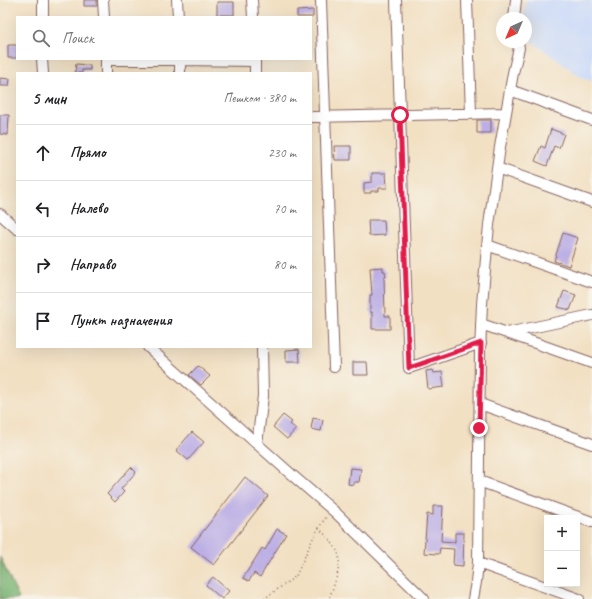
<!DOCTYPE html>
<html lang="ru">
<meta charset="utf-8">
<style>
:root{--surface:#fff;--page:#f6f6f6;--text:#202124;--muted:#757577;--line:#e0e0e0}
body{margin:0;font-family:Caveat,sans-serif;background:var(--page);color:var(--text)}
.controls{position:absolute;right:12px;bottom:12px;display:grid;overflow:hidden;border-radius:0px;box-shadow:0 4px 16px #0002}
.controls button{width:36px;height:36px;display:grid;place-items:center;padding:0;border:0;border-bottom:1px solid var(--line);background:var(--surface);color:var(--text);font:20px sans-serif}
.compass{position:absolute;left:496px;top:12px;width:36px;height:36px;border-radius:50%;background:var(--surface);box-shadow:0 4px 16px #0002;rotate:224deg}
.stop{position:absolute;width:12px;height:12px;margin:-9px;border:3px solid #e11d48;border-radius:50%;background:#fff}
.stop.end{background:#e11d48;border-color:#fff;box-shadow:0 1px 4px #0008}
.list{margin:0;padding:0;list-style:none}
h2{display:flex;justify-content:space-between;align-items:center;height:52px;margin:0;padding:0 16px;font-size:17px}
h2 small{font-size:13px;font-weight:400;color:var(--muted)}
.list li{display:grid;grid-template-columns:26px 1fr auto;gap:12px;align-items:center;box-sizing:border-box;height:56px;padding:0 16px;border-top:1px solid var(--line)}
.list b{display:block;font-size:15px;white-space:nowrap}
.list em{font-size:13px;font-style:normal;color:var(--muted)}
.icon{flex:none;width:22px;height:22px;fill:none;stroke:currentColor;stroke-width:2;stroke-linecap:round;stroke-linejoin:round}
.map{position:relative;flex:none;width:592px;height:599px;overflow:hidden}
.search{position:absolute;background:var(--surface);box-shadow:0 4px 16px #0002;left:16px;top:16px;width:296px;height:44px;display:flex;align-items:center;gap:10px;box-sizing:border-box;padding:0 14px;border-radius:0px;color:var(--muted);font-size:15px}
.panel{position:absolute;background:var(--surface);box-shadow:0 4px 16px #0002;left:16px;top:72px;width:296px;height:276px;border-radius:0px}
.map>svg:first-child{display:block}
.built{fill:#ccdbf9}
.forest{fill:#78b372;stroke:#61694e}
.building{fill:#bcafe5}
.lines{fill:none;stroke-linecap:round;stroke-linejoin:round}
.minor-casing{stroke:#856360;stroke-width:12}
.path{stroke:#856360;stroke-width:1.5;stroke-dasharray:1 3;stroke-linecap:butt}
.minor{stroke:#fff;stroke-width:10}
.route{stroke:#e11d48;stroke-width:5}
</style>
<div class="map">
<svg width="592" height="599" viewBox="0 0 592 599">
<rect width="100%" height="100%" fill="#f7f3e8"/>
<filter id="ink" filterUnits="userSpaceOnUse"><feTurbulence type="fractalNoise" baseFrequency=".025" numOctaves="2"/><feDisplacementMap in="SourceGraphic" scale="8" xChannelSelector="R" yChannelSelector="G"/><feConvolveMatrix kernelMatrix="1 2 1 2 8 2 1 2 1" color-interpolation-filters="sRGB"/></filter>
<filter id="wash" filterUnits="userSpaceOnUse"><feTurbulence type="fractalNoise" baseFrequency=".012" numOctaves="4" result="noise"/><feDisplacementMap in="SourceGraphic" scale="16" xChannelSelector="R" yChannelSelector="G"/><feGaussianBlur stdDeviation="0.9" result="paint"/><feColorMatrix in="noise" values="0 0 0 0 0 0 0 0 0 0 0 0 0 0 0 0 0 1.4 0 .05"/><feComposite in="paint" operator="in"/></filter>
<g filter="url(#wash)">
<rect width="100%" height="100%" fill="#f2e0c3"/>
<path class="built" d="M526 0H592V81L582 78 528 39 526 34V18H523Z"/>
<path class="forest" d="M0 557 19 599H0Z"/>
<g id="blocks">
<path class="building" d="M84 0H97V6H84Z
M217 2H234V15H217Z
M313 10V17H297V11Z
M8 45H17V58H8Z
M76 64 90 65V70H82V73H75Z
M0 78 10 79 9 86H0Z
M0 115H9L8 135 0 134Z
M477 120H491V133H477Z
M551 129 564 134 559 148 554 146 547 166 535 161 541 146 545 148Z
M334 146H351V160H335Z
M372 173H386L387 188H379V191H371V193H364V183L372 182Z
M368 220H384L385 235 369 236Z
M563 233 578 238 569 266 554 261Z
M383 267V271H385L386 277H384L385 316H390V329H372V312H370V295H372L370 268Z
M564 291 576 295 570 310 558 307Z
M299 349 300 362H286V350Z
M353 362H367L368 375H353Z
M198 366 210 376 201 385 189 375Z
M433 370 434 373 442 372 444 387 428 389 426 371Z
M283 415 292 422 290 424 296 429 287 439 273 427Z
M313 418 323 420 321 431 311 429Z
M192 432 204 442 188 460 176 450Z
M131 467 136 472 121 489 124 492 115 502 107 494Z
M350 468 361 469 359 482H354V485L348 484Z
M245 477 268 496 214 565 191 547Z
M433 506H443L441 541 455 542V533H464L463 566 453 565 454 549 440 548 439 554 424 553 427 514 433 515Z
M277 529 286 534 260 577 254 573 249 581 243 578 262 548 265 550Z
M213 577 229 591 222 599 206 585Z"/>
</g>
</g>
<g filter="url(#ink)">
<use href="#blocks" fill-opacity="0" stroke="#856360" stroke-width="1"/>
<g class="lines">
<g class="minor-casing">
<path id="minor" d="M103 0 104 17
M177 0 178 17
M252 0 253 17
M321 0 334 367
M396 0 409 368 481 343
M467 0 471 113
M43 17V0
M514 18 516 0
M42 59 43 73
M106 59V60H180V59
M255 59V73
M106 60V73
M180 73V60L255 61
M510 90 592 120
M311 117 506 113
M497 168 592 202
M0 214 17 229
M487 245 592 282
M481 324 507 333 592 315
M507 333 592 363
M148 347 292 475 336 513 424 599
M480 404 592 444
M257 444 263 396 262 347
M479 481 592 522
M478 563 579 599
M473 599 476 582 478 563 480 352 482 304 489 225 500 147 513 73 519 48 518 42"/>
</g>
<path class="path" d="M319 528C326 536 336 545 339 556 341 569 333 587 329 599
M264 599 296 576 314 536 327 515"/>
<use href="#minor" class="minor"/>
</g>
</g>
<g class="lines" filter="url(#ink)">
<path class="route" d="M400 115 409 368 481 343 479 428"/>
</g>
</svg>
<div class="controls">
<button>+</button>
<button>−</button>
</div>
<svg class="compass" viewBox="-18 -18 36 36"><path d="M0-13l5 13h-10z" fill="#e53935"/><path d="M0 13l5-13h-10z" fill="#757577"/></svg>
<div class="stop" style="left:400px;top:115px"></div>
<div class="stop end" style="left:479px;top:428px"></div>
<div class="search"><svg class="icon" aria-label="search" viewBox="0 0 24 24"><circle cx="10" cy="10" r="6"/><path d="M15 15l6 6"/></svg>Поиск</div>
<section class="panel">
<h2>5 мин<small>Пешком · 380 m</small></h2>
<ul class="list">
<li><svg class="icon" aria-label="ahead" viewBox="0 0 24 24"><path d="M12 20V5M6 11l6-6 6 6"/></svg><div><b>Прямо</b></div><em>230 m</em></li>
<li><svg class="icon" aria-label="left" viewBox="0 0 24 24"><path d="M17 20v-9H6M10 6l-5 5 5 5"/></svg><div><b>Налево</b></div><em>70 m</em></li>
<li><svg class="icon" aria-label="right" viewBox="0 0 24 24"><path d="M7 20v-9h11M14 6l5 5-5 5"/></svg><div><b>Направо</b></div><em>80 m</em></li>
<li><svg class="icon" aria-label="arrive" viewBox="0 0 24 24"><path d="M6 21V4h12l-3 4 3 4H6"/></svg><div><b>Пункт назначения</b></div></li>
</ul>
</section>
</div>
